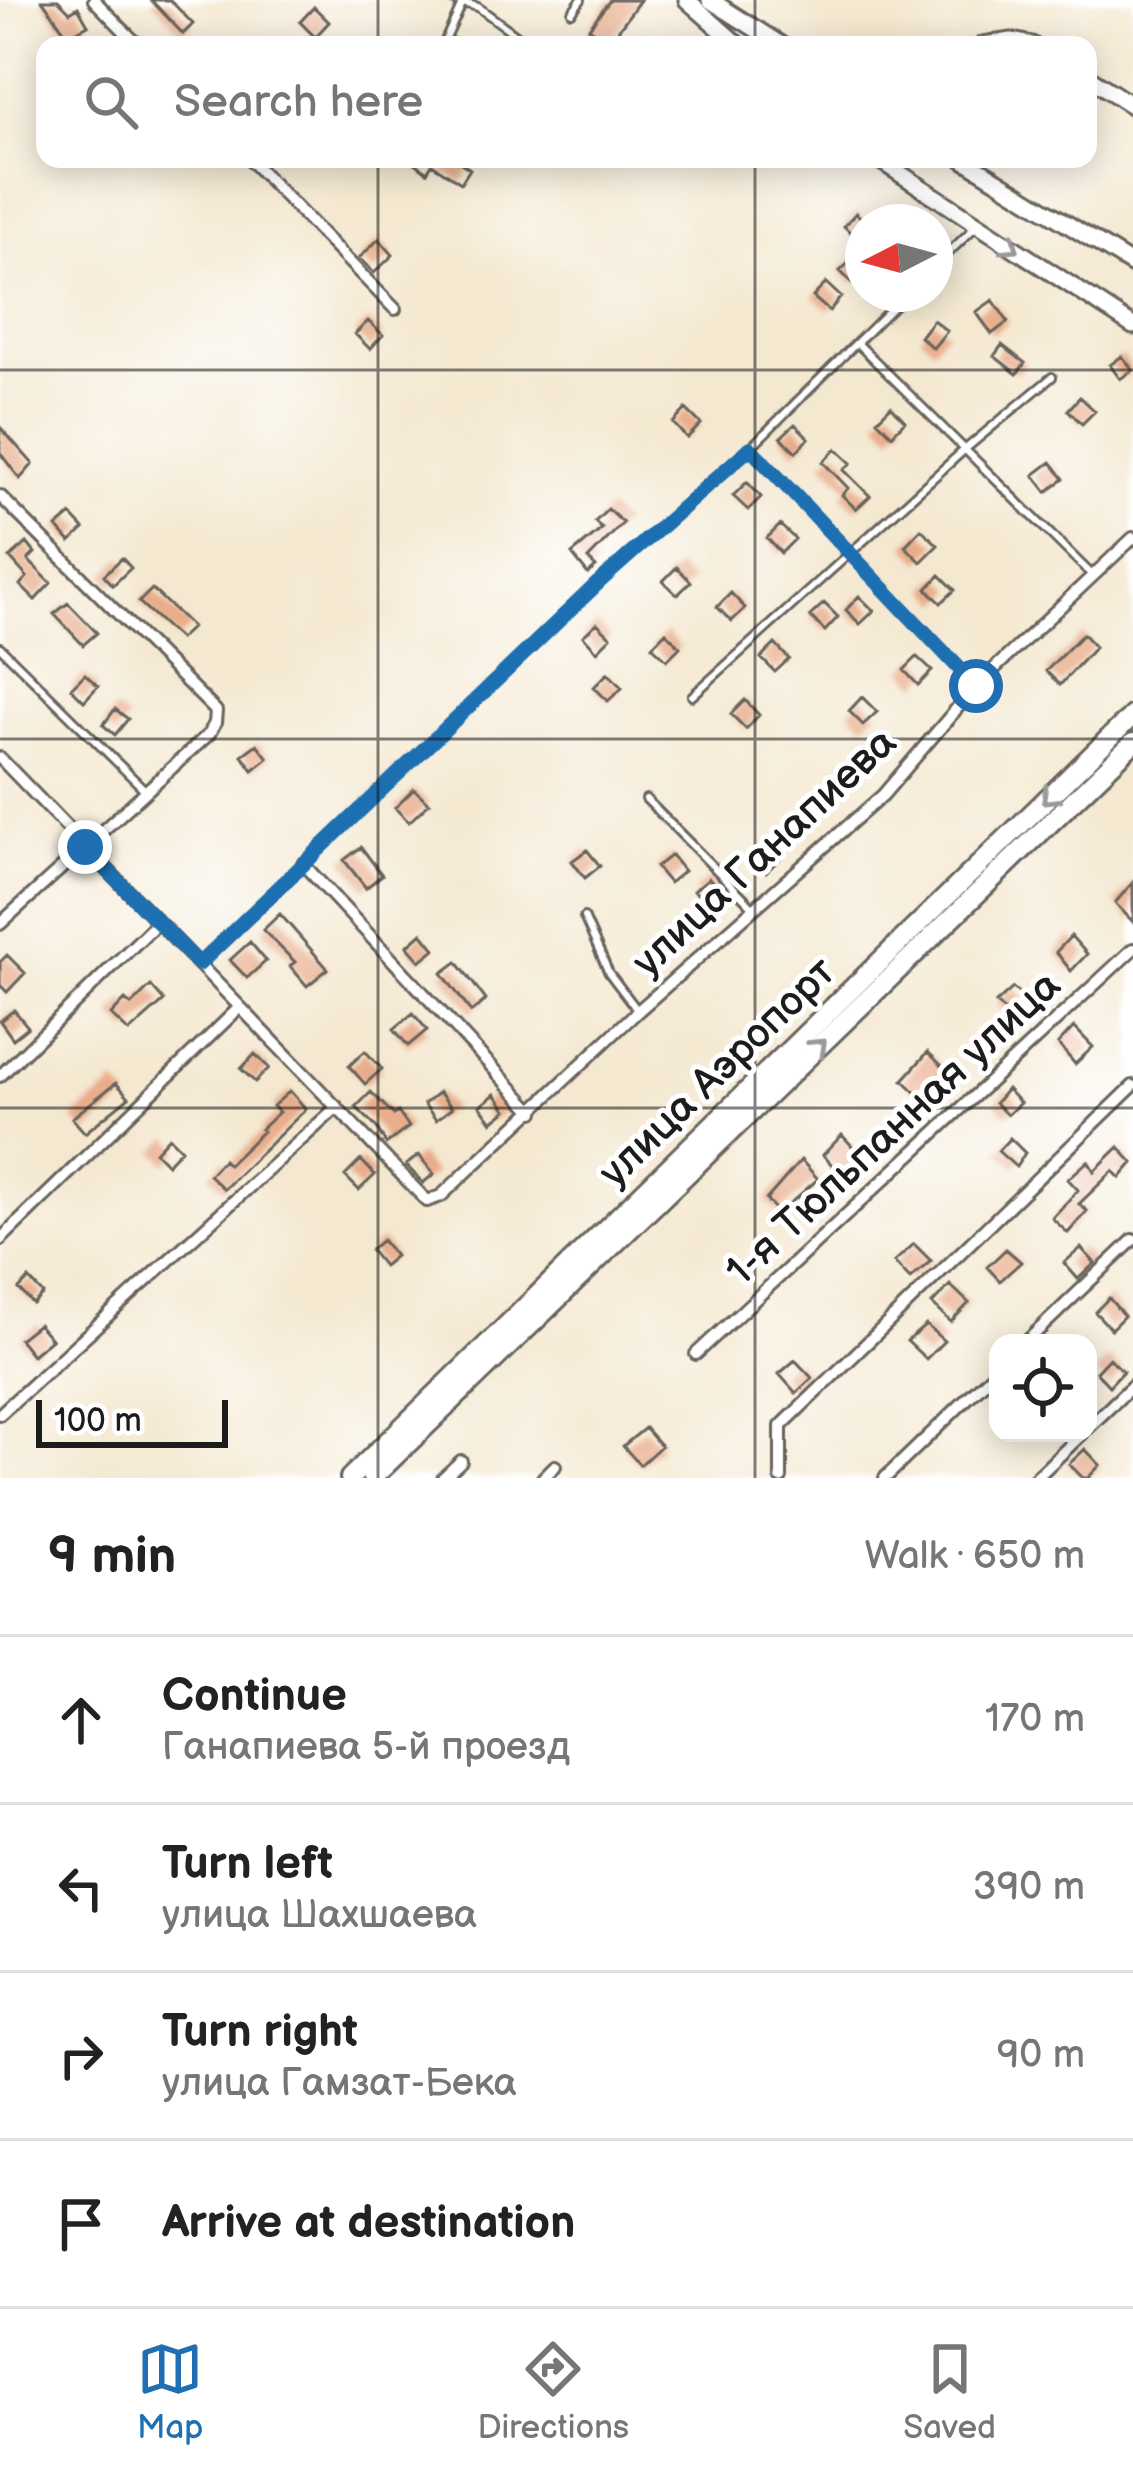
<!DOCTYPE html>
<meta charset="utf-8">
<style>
:root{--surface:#fff;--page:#f2f2f2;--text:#222;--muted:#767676;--line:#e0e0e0;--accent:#1f6fb2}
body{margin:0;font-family:"Balsamiq Sans",sans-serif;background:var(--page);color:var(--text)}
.controls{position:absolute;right:36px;bottom:36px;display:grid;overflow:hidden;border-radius:24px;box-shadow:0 6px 30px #0003}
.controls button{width:108px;height:108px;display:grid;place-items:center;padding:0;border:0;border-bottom:3px solid var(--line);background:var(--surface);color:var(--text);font:60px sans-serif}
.compass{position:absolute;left:845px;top:204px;width:108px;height:108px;border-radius:50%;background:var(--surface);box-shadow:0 6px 30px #0003;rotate:264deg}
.scale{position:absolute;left:36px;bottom:30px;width:192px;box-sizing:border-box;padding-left:12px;border:6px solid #1c1c1c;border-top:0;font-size:33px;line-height:42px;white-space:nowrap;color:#1c1c1c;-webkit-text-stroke:9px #fff;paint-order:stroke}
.stop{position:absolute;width:36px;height:36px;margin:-27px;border:9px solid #1f6fb2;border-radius:50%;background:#fff}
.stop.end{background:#1f6fb2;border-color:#fff;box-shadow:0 3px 12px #0008}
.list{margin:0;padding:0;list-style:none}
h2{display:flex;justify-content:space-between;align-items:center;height:156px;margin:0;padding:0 48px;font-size:51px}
h2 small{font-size:39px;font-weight:400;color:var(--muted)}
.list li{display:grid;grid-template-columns:78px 1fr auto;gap:36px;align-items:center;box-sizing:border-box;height:168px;padding:0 48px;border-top:3px solid var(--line)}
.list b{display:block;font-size:45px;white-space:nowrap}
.list p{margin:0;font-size:39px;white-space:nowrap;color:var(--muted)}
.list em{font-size:39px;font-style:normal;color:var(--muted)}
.icon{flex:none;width:66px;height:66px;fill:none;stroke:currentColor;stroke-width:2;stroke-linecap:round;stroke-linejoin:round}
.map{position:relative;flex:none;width:1133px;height:1478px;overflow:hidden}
.search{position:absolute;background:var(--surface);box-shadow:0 6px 30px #0003;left:36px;right:36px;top:36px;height:132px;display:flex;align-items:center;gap:30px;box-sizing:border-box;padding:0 42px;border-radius:24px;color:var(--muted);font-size:45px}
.sheet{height:828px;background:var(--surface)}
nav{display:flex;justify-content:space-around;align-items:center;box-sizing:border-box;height:168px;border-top:3px solid var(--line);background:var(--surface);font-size:33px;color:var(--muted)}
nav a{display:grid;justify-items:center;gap:6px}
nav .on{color:var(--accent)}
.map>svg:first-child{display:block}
.building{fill:#e9ad8b}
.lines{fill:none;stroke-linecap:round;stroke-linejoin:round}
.service-casing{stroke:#68635b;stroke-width:12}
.minor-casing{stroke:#68635b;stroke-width:16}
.secondary-casing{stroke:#68635b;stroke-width:21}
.primary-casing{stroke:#68635b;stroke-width:24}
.service{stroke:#fff;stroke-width:6}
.minor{stroke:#fff;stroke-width:10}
.secondary{stroke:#fff;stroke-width:15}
.primary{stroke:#fff;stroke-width:18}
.oneway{stroke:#999}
.route{stroke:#1f6fb2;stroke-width:15}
.grid{fill:none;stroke:#1c1c1c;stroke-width:3;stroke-opacity:0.55}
.labels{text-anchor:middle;stroke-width:10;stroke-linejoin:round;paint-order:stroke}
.street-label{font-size:42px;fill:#1c1c1c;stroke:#fff}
</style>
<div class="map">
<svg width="1133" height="1478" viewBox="0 0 1133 1478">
<rect width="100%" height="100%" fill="#fff"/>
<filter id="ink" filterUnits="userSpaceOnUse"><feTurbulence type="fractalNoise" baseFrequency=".00833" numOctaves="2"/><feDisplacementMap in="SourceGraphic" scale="24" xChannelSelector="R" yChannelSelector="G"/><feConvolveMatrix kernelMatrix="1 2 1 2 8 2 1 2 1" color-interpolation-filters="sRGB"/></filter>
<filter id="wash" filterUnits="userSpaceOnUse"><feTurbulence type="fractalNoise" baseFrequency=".004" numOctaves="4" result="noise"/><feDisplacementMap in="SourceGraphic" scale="48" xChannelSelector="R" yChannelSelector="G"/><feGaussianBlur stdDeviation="2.7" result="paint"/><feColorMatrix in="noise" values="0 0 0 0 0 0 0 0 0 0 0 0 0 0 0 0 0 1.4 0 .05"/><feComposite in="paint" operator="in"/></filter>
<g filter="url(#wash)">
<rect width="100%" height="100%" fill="#f4e8d0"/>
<g id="blocks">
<path class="building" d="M42 0H58L70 12 78 7 88 25 68 36Z
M151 0H170L193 24 183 34Z
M610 0H640L609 43 589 28Z
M314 7 329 22 315 37 300 22Z
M410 159H455L470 169 461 183 432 164 427 172Z
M856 213 863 220V232L856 238 844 226Z
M379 239 393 255 374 273 359 258Z
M854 258 863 268V275L853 284 840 271Z
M826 283 841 297 829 311 813 297Z
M993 300 1008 322 992 334 976 312Z
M933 320 947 331 933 348 920 337Z
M368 321 383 335 370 349 355 334Z
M1002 345 1025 363 1017 374 994 356Z
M1122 356 1133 370 1120 379 1110 365Z
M1080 397 1095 411 1082 424 1068 410Z
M891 406 905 421 892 435 877 420Z
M686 409 701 424 687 438 673 423Z
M795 424 809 438 796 452 781 437Z
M0 427 33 464 20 479 0 453Z
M836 449 851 463 844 470 870 496 856 509 842 495 848 488 823 462Z
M1051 462 1064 479 1047 492 1034 475Z
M747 482 761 497 748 510 733 496Z
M608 509 623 523 588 559 596 567 588 574 572 554 602 529 595 522Z
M71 515 84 529 70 542 57 527Z
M780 525 795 539 781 553 767 538Z
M921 529 938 545 921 562 905 546Z
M27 543 35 553 28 560 51 583 35 600 20 585 27 577 10 558Z
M122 558 131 568 113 585 104 575Z
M677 567 691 582 677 595 663 581Z
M940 575 955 590 941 603 927 589Z
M152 589 192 627 179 639 139 602Z
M731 593 745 608 732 621 717 607Z
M859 596 874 611 860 624 846 610Z
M68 603 97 633 83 645 54 614Z
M824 603 838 617 825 631 810 616Z
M597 623 611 637 597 651 583 636Z
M666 632 680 647 667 660 652 646Z
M1083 634 1095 647 1060 685 1046 671Z
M775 644 789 659 775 672 761 658Z
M917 657 932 671 918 685 904 670Z
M608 673 622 688 608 701 594 687Z
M85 674 98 686 84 701 71 688Z
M862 697 877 712 863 725 849 711Z
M745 700 759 715 746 729 731 714Z
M115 709 128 719 115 735 103 725Z
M257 744 268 758 253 770 242 755Z
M414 789 429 803 409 822 395 808Z
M766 844 780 859 766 872 752 858Z
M361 847 382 875 366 888 344 860Z
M587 850 600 866 585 878 572 861Z
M671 855 684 871 669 883 656 867Z
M709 878 722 894 707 906 694 890Z
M1133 882V922L1115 903Z
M280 914 328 969 307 986 290 966 295 962 263 930Z
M422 933 435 949 420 961 407 946Z
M1071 936 1087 954 1071 971 1056 952Z
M250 942 266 961 247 978 230 960Z
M7 955 25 973 7 992 0 985V962Z
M457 962 486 1000 471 1012 442 973Z
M151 986 164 1001 129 1032 111 1015 125 1000 131 1005Z
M1013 988 1033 1006 1017 1023 996 1003Z
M14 1010 28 1027 13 1039 0 1021Z
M413 1013 427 1030 408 1046 394 1029Z
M1074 1027 1093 1047 1075 1064 1058 1044Z
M365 1051 382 1069 365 1084 349 1066Z
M928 1052 946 1070 922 1098 903 1080Z
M255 1054 269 1068 255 1082 241 1069Z
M116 1083 129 1097 85 1133 72 1118Z
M1007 1089 1020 1103 1007 1115 995 1103Z
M290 1091 306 1109 224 1189 209 1175 223 1160 228 1165 263 1131 261 1129 279 1112 273 1106Z
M371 1092 394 1115 398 1112 409 1127 386 1144 377 1128 356 1107Z
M439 1092 452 1108 436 1120 424 1104Z
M495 1094 507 1110 492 1122 480 1106Z
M842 1135 865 1160 845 1179 823 1155Z
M169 1137 181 1149 167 1164 155 1152Z
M1010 1138 1025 1153 1016 1167 998 1151Z
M1119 1147 1133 1163 1120 1178 1113 1171 1079 1204 1087 1211 1068 1233 1052 1218 1078 1190 1068 1179 1088 1161 1094 1171Z
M419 1155 434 1174 423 1183 406 1165Z
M361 1160 375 1175 359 1190 345 1176Z
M801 1160 818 1179 779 1213 766 1200Z
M382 1240 395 1256 383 1266 370 1250Z
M914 1244 931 1261 910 1279 894 1262Z
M1081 1248 1095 1263 1078 1279 1064 1263Z
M1006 1249 1021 1262 1000 1281 987 1267Z
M29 1279 43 1294 33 1304 19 1289Z
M950 1285 969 1303 951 1322 932 1304Z
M1109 1298 1124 1316 1111 1329 1095 1312Z
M38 1324 51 1339 32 1355 19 1339Z
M926 1325 944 1341 926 1359 907 1341Z
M1109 1358 1123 1371 1109 1386 1096 1372Z
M795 1360 812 1378 796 1393 779 1374Z
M645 1428 661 1446 640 1465 623 1446Z
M1085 1449 1100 1465 1088 1478H1083L1069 1464Z"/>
</g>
</g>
<g filter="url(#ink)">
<use href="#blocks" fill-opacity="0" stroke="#68635b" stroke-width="3"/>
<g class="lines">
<g class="service-casing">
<path id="service" d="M451 0 478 7 530 45
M572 12 581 0
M443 45 463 2
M935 266 975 227
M857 343 1093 576
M750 448 975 685
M0 647 146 791
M692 696 963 451 1052 377
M646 799 754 908
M584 917 609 973 638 1011
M199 964 598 583 750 448 906 294"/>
</g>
<g class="minor-casing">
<path id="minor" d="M94 0 138 45
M249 159 395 309
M0 496 216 711 215 723 209 734 0 924
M0 758 427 1201 441 1196 638 1011 883 795 976 686 1133 538
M303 864 534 1112
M0 1076 158 922
M0 1240 240 1007
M1025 1343 1133 1240
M696 1354 1133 949
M0 1414 337 1107
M1088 1428 1133 1385
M443 1478 461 1461
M543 1478 555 1466
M781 1478V1426L1133 1086
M885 1478 998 1369
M1036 1478 1083 1433"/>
</g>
<g class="secondary-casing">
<path id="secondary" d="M687 0 738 45
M710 0 781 45
M983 45 1012 41 1032 45
M1088 77 1133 106
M878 159 1133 326
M963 159 1133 265"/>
</g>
<g class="primary-casing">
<path id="primary" d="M350 1478 1133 715
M372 1478 1133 743"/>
</g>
<use href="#service" class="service"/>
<use href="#minor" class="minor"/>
<use href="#secondary" class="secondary"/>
<use href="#primary" class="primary"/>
</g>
<defs><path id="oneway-chevron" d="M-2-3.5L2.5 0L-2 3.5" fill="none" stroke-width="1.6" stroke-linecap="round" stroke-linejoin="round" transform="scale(3)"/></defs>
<g class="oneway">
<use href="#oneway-chevron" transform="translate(1011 246) rotate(33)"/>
<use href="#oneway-chevron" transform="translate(1049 797) rotate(136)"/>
<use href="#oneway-chevron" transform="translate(819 1046) rotate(-44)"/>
</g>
</g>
<g class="lines" filter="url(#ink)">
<path class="route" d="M85 847 199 964 598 583 750 448 976 686"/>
</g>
<path class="grid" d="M378 0V45M755 0V45M378 159V1478M755 159V1478M0 370H1133M0 739H1133M0 1108H1133"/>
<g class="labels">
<g class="street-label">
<text transform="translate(763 851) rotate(-43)" y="15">улица Ганапиева</text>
<text transform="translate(716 1071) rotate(-44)" y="15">улица Аэропорт</text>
<text transform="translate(892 1127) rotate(-43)" y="15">1-я Тюльпанная улица</text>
</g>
</g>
</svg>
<div class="controls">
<button><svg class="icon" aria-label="locate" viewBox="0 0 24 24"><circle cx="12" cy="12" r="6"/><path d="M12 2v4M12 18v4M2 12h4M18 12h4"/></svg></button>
</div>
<svg class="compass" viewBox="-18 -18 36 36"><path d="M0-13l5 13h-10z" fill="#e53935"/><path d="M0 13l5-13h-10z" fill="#767676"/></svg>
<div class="scale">100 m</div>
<div class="stop" style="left:976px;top:686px"></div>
<div class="stop end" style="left:85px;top:847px"></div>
<div class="search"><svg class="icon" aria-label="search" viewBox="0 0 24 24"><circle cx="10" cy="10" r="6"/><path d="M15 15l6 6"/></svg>Search here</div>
</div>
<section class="sheet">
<h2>9 min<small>Walk · 650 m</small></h2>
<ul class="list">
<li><svg class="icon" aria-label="ahead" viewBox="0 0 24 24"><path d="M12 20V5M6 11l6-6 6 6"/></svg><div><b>Continue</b><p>Ганапиева 5-й проезд</p></div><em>170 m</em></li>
<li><svg class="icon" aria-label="left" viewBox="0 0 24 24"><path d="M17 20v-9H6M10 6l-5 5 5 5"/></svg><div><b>Turn left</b><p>улица Шахшаева</p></div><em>390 m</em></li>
<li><svg class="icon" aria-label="right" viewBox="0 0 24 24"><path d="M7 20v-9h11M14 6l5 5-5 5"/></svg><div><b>Turn right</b><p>улица Гамзат-Бека</p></div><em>90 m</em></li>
<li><svg class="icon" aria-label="arrive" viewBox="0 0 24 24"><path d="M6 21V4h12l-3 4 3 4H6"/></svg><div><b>Arrive at destination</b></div></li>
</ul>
</section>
<nav>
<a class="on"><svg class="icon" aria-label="map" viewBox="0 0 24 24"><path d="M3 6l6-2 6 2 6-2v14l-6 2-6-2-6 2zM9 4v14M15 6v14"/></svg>Map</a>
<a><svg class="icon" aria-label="directions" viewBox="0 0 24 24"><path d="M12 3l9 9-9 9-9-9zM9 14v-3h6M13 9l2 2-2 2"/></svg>Directions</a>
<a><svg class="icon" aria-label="saved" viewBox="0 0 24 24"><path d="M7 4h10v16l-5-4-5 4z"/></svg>Saved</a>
</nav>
